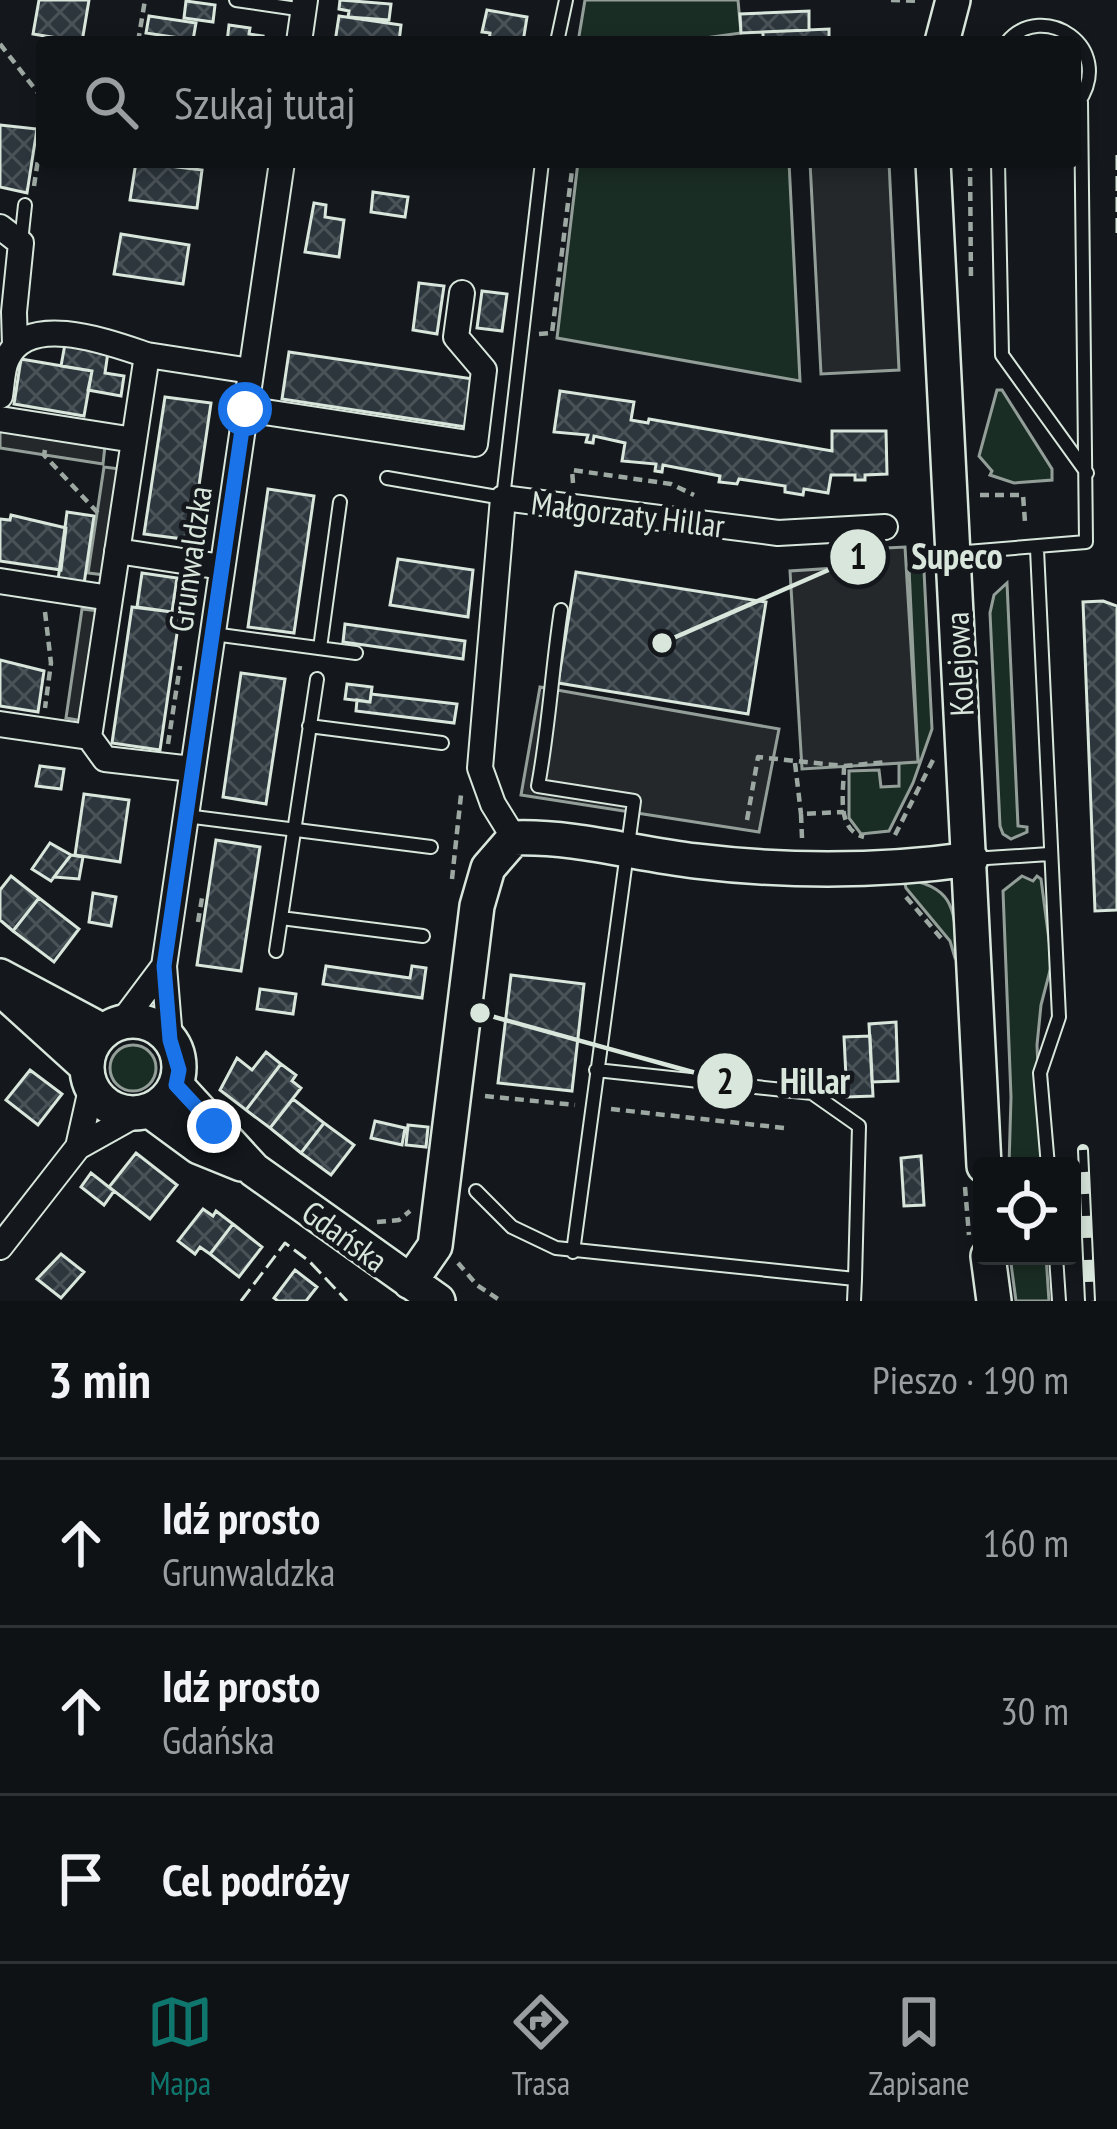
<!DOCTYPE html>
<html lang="pl">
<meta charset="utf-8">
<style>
:root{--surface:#0f1215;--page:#1d2022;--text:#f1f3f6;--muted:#9b9ea0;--line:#2f3234;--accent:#0f766e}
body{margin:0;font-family:"PT Sans Narrow",sans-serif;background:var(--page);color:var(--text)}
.controls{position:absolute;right:36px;bottom:36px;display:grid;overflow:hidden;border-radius:12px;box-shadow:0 6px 18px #0003}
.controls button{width:108px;height:108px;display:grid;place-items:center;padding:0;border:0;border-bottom:3px solid var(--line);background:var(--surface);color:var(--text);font:60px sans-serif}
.stop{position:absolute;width:36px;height:36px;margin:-27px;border:9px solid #1a73e8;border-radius:50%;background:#fff}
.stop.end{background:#1a73e8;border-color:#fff;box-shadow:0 3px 12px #0008}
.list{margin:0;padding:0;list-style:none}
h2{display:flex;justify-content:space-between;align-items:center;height:156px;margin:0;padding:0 48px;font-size:51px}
h2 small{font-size:39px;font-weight:400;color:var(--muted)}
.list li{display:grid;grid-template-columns:78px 1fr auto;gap:36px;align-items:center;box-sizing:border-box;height:168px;padding:0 48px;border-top:3px solid var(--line)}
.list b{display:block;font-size:45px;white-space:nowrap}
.list p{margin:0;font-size:39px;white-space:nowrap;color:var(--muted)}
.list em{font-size:39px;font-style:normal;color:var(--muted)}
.icon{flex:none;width:66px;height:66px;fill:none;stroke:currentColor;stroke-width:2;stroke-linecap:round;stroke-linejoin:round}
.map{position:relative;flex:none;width:1117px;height:1301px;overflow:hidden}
.search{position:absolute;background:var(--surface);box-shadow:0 6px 18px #0003;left:36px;right:36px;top:36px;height:132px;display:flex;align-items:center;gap:30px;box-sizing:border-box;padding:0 42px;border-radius:12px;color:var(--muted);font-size:45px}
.sheet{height:660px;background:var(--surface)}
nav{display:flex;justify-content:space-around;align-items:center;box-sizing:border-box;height:168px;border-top:3px solid var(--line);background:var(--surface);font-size:33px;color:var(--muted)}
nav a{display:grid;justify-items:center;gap:6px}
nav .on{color:var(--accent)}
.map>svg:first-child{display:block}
.grass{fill:#1a2d24;stroke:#939e99;stroke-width:3}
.parking{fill:#24282b;stroke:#939e99;stroke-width:3}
.building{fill:url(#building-cross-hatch);stroke:#d8e6dc;stroke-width:3}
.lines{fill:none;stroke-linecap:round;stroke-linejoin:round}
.lane-casing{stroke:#d8e6dc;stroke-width:16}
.street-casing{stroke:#d8e6dc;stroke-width:28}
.secondary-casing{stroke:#d8e6dc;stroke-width:38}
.path{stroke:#9da8a2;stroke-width:4.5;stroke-dasharray:9 6;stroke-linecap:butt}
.lane{stroke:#14181c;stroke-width:12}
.street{stroke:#14181c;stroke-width:24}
.secondary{stroke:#14181c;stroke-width:33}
.rail-casing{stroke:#d8e6dc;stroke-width:12}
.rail{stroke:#14181c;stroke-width:8;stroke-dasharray:22;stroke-linecap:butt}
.fence{stroke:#d8e6dc;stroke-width:3;stroke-dasharray:15 6;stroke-linecap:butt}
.route{stroke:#1a73e8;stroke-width:15}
.labels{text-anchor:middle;stroke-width:9;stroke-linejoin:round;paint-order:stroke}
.street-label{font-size:33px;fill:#d8e6dc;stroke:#14181c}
.leader{fill:none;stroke:#d8e6dc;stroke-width:4.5}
.callout-dot{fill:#d8e6dc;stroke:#14181c;stroke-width:4.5}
.mark-label{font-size:36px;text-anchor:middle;font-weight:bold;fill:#111}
.callout-label{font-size:36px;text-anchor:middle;font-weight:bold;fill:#d8e6dc;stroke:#14181c;stroke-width:9;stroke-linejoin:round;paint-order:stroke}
</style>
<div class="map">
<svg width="1117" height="1301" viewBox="0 0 1117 1301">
<defs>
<pattern id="building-cross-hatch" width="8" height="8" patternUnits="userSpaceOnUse" patternTransform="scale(3)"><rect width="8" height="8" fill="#2c363c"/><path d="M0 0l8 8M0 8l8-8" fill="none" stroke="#4a5358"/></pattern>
</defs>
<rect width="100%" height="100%" fill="#14181c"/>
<path class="grass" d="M585 0H738L741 33 676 42H578Z
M578 162H789L800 381 557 338Z
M997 390H1002L1052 469V480L1014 483 990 475 992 471 979 456Z
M920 567 924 571 932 729 913 783 889 831 861 834 849 818V771L879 770 881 787 899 786V763L918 761 909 568Z
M1007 583 1018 826 1027 827V832L1011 839 1003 834 1000 826 990 613 994 595Z
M1022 876 1033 881 1037 876 1041 879 1052 963 1041 1005 1037 1045 1042 1166H1009L1011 1097 1003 891Z
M904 879C957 886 954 913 958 958H955L950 941 906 888Z
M110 1068a23 23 0 1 1 46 0a23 23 0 1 1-46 0Z
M1010 1256H1046L1049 1301H1016Z"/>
<path class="parking" d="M810 162H889L899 370 821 374Z
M0 430 105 446 103 464 0 448Z
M104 467 120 469 105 575 88 573Z
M905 547 918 762 802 769 790 571 867 566V549Z
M82 609 99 611 83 721 66 718Z
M540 687 779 729 759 832 521 795Z"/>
<path class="building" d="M39 0H89L82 42 33 34Z
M340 0 391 4 389 20 348 17 349 11 339 9Z
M186 1 215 5 213 22 184 18Z
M487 10 527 17 523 42H489L490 33 482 32Z
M809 11V30L741 33 740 14Z
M149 16 196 23 193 40 146 33Z
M339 16 401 25 399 42H335Z
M229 25 250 28 249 34 263 36 262 42H227Z
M829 29V42H763V32Z
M0 125 37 129 27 193 0 187Z
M136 162 202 170 197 208 130 200Z
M373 192 408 197 405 217 371 212Z
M314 203 326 205 325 217 344 220 339 257 305 252Z
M121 234 189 245 183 284 114 274Z
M419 283 444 286 437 334 413 330Z
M482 291 507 294 502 331 477 328Z
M65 344 108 352 105 373 124 376 121 396 88 390 92 371 61 366Z
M289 352 473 379 466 427 282 399Z
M21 359 92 371 84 416 14 404Z
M560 391 634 402 631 420 648 423 649 419 832 451V431H886L887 474 865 475V480H855V475H831L828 493 804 489 803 495 785 492V486L739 479 737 484 719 482 720 476 663 465 662 472 655 471 656 464 622 461 625 443 594 436 593 443 586 442 588 435 554 432Z
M165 397 211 403 191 540 144 534Z
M268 489 314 496 294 633 248 627Z
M67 512 94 516 84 584 58 580Z
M11 515 66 528 61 570 0 561V519L10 520Z
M398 559 473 570 468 617 390 605Z
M576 572 766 602 748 714 558 683Z
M142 573 177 578 172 612 137 607Z
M1103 601 1117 606V910L1095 911 1083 602Z
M132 607 180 613 160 750 112 743Z
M345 624 465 641 463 659 343 642Z
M0 660 44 671 38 712 0 706Z
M241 673 285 679 266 804 223 797Z
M347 684 372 687 370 702 345 699Z
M371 694 457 704 454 723 356 711 357 700 370 702Z
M40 766 64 769 61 789 36 786Z
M84 794 129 800 120 862 75 855Z
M216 840 260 847 241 971 197 965Z
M50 843 71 855 51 881 32 869Z
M71 855 83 857 79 879 54 877Z
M11 876 39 898 13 931 0 920V890Z
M93 893 116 897 111 926 89 922Z
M39 898 79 929 54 962 13 931Z
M326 966 410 978 412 966 426 968 422 998 323 984Z
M511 975 584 984 572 1091 498 1083Z
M260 989 296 994 293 1014 257 1009Z
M896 1022 898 1081 872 1082 869 1024Z
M870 1036 873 1096 847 1097 844 1037Z
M266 1052 281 1064 246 1110 220 1090 237 1058 252 1070Z
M281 1064 296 1075 292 1081 301 1088 270 1128 246 1110Z
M30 1070 62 1094 38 1125 6 1100Z
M293 1099 324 1123 301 1153 270 1128Z
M375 1121 405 1128 402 1145 371 1138Z
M324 1123 354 1145 331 1175 301 1153Z
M408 1125 428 1127 426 1147 406 1145Z
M136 1153 177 1185 150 1219 109 1187Z
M921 1156 924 1205 904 1206 901 1158Z
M91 1173 114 1191 104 1205 81 1187Z
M203 1209 213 1216 216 1211 233 1224 210 1254 200 1247 195 1254 178 1241Z
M233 1224 262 1247 239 1277 210 1254Z
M61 1254 84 1272 61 1298 37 1279Z
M295 1270 317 1287 306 1301H278L274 1298Z"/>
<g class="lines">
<g class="lane-casing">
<path id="lane" d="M236 0 304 10
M557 42 566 0
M1007 42C1042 0 1117 46 1078 103
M998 162 1002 355 1087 473
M21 242 25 205
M387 478 503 498 542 162
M1037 549 1059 1017 1040 1073 1048 1166
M954 553 1086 542 1081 102
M561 610C552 669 549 727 538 786L634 801 573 1252
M213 634 356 653
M320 648 340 502
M309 726 442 743
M186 816 431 847
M972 859 1049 854
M281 918 423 936
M276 951 317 679
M596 1070 812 1093 859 1126 855 1279
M476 1191 512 1227 556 1248 855 1279 854 1301
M1056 1256 1059 1301"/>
</g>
<g class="street-casing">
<path id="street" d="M299 42 305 0
M0 227 21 243 14 312 15 345
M0 396C2 384 2 369 7 359 27 311 111 343 147 355
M245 409 475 444 484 370 456 337 462 293
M0 419 134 440
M117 551 222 567
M0 581 110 598
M0 724 89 737
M192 769 105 759 89 737 91 724 147 355 251 371
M514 838 493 804 480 768 503 498 778 533 885 527
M122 1022 164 966
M170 1039 164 966 282 162
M78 1147 91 1089
M0 1247 78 1147 137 1114"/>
</g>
<g class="secondary-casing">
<path id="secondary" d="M942 42 953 0
M933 162 984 1166
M0 976 103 1031
M0 988 86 1066
M87 1067a46 46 0 1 1 92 0a46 46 0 1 1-92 0Z
M176 1085 254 1170 438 1301
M150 1111 199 1147 241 1164
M988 1256 994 1301
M410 1282 435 1246 477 906 488 868 514 838C576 836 635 854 696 861 787 872 880 872 971 859"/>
</g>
<path class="path" d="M891 0 921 1
M138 42 145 0
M0 44 42 98
M970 162 971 282
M34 186 42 133
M539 334 552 333 573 162
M45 450 44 455 98 513
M573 483 572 470 671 484 694 495
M980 495H1023L1025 522
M45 612 51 663 45 708
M168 744 180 666
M795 763 801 814
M844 766C844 790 835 830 864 837
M747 820 758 757 844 766 888 762
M895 835 933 760
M802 838 801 814 844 812
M452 879 461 795
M906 897 941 938
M198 922 202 898
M485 1096 575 1105
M611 1109 784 1128
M965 1187 969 1235
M377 1222 399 1220 410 1211
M458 1263 477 1285 501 1301"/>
<use href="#lane" class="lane"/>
<use href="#street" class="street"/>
<use href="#secondary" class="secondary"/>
<g class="rail-casing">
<path id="rail" d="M1083 1150 1090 1301"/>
</g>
<use href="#rail" class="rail"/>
<path class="fence" d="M1117 155V239
M241 1301 285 1243 309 1261 347 1301"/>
</g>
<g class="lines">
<path class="route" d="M214 1126 176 1085 179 1070 170 1040 164 966 245 409"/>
</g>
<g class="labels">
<g class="street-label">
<text transform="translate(628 514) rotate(7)" y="12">Małgorzaty Hillar</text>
<text transform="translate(190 559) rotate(-82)" y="12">Grunwaldzka</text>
<text transform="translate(959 664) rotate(-93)" y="12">Kolejowa</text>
<text transform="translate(345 1236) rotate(36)" y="12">Gdańska</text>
</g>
</g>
<path class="leader" d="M662 643L858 557M480 1013L725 1081"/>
<g class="callout-dot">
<circle cx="662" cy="643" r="12"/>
<circle cx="480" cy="1013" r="12"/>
<circle cx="858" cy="557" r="30"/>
<circle cx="725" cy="1081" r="30"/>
</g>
<g class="mark-label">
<text x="858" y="569">1</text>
<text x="725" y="1094">2</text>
</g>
<g class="callout-label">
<text x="957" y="569">Supeco</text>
<text x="815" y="1094">Hillar</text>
</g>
</svg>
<div class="controls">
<button><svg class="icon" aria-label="locate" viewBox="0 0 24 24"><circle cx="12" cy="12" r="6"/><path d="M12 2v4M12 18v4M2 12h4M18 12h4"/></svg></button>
</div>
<div class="stop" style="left:245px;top:409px"></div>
<div class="stop end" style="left:214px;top:1126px"></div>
<div class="search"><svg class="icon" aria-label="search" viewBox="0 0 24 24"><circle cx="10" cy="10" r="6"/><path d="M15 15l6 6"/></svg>Szukaj tutaj</div>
</div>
<section class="sheet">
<h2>3 min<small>Pieszo · 190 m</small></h2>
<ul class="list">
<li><svg class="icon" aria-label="ahead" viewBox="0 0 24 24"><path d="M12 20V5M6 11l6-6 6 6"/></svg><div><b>Idź prosto</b><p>Grunwaldzka</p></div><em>160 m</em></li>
<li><svg class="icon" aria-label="ahead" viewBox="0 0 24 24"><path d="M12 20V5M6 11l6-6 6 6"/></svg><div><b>Idź prosto</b><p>Gdańska</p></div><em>30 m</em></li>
<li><svg class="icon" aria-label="arrive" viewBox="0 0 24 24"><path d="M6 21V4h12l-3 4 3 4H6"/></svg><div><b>Cel podróży</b></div></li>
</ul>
</section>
<nav>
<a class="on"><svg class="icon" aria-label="map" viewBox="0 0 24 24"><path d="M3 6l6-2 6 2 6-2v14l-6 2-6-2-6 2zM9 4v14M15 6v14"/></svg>Mapa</a>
<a><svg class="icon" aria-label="directions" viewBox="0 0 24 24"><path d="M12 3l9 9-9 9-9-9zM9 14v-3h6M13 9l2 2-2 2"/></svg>Trasa</a>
<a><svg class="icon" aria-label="saved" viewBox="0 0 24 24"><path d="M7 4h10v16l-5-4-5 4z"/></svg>Zapisane</a>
</nav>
